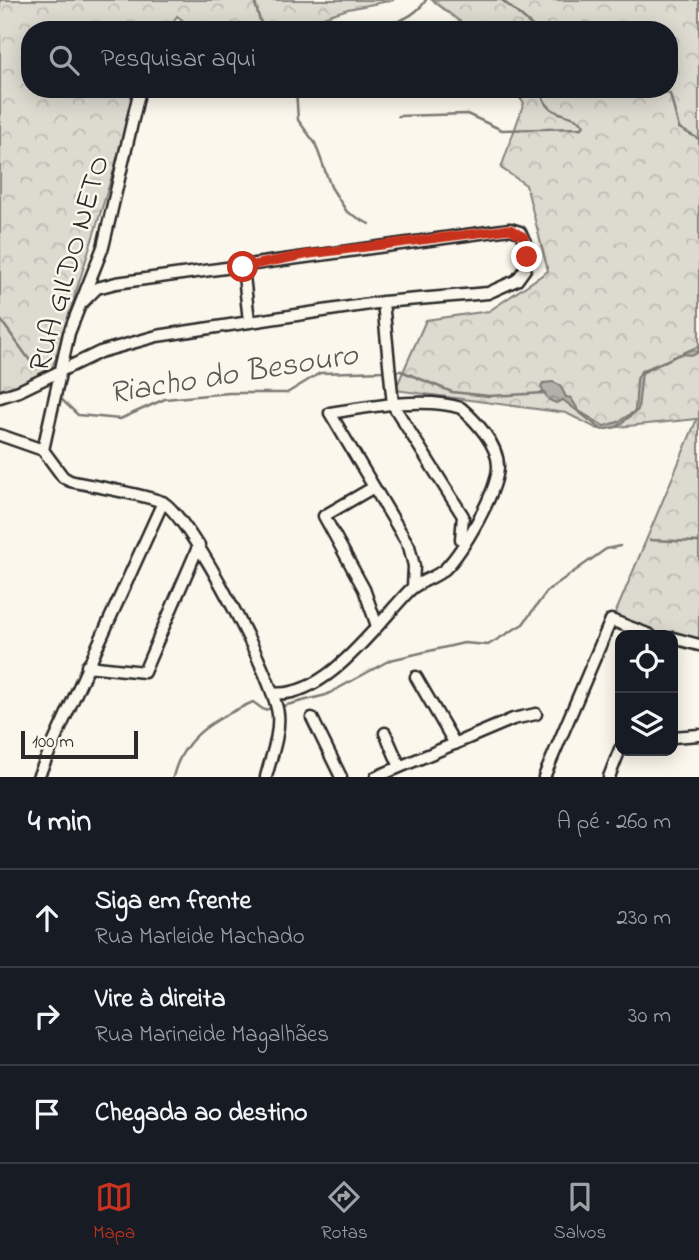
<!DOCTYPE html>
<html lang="pt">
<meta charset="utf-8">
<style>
:root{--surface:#171b24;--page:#20242c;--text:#f1f3f6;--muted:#9ea1a6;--line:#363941;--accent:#c8321e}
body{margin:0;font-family:"Indie Flower",sans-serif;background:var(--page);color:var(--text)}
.controls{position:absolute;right:21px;bottom:21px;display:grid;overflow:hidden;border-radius:14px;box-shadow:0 4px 18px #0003}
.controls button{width:63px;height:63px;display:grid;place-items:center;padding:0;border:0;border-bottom:2px solid var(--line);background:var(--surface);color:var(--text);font:35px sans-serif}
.scale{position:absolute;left:21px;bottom:18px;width:117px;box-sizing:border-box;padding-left:7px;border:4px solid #2b2b2b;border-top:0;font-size:19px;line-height:24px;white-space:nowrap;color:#2b2b2b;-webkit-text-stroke:5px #fbf7ec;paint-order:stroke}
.stop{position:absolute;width:21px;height:21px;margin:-16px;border:5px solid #c8321e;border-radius:50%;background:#fff}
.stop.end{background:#c8321e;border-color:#fff;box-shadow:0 2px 7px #0008}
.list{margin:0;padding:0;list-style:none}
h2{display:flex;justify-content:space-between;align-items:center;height:91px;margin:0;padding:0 28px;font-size:30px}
h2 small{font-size:23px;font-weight:400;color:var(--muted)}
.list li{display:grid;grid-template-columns:46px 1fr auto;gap:21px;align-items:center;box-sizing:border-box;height:98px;padding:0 28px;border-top:2px solid var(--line)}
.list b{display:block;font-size:26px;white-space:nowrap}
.list p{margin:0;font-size:23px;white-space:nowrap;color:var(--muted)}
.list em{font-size:23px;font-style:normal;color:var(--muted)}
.icon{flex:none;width:38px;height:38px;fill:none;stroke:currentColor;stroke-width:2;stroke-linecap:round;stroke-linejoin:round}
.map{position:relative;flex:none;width:699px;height:777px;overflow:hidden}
.search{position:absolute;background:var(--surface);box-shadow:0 4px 18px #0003;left:21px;right:21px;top:21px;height:77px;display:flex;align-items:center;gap:18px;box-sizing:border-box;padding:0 24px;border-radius:28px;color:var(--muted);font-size:26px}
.sheet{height:385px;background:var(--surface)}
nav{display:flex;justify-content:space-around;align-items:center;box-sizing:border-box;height:98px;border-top:2px solid var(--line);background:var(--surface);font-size:19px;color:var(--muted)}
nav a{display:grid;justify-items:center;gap:4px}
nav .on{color:var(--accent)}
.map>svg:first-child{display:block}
.forest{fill:url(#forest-crowns);stroke:#84827e;stroke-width:2}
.water{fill:url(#water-ripples);stroke:#7b7a75;stroke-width:2}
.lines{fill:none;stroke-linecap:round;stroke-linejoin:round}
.stream{stroke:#7b7a75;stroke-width:2.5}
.street-casing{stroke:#2b2b2b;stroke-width:15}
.street{stroke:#fbf7ec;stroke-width:10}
.route{stroke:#c8321e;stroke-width:9}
.labels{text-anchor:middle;stroke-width:5;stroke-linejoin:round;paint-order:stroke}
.street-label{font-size:30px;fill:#2b2b2b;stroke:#fbf7ec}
.water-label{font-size:32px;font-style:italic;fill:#5a5956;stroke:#fbf7ec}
</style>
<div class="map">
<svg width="699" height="777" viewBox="0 0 699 777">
<defs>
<pattern id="forest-crowns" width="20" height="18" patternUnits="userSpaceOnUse" patternTransform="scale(1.75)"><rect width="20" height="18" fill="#dddad0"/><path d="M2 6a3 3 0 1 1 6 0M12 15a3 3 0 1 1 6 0" fill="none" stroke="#bebbb3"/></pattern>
<pattern id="water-ripples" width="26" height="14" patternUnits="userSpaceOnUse" patternTransform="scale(1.75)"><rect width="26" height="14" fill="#b1afa7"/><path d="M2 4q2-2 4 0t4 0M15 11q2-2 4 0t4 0" fill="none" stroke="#908f88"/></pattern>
</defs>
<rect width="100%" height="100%" fill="#fbf7ec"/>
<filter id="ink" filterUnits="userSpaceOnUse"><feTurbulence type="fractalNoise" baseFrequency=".0143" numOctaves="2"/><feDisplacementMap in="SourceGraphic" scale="14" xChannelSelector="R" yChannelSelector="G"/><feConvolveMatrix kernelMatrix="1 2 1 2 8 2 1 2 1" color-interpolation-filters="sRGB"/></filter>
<g filter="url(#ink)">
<path class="forest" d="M0 0H394L348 9 283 30H195L177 16 168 30H30V89H139L53 366 19 391 0 389Z
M432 0H699V647C672 635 642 629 613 619L697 419 598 429 566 413 395 390 426 320 489 311 548 271 526 185 501 168 524 103 512 89H669V30H471Z"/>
<path class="water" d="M699 346V351L694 355 680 354 642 373 638 410 617 427 602 430 563 400 556 403 549 400 541 388 543 383 553 382 560 385 566 397 571 398 579 411 604 426 618 422 635 411 637 379 641 371Z"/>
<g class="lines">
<path class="stream" d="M254 0 260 21 267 30
M502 0 537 30
M335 30C366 28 407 29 426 0
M296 89 298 120 315 143 331 187 347 212 369 224
M659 89 670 94 679 128 699 139
M398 116 467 114 502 130 582 128 584 125C571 109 548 122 540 89
M0 319 36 369
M392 371H401L452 392 489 396 545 393
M59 397 78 415 120 419 165 399 229 393H287L320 373 385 371
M650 540 699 542
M279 707 326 695 390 660 464 643 488 645 523 624 548 590 606 549 620 546
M173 777C183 735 217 718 253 702L264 710 272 708"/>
<g class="street-casing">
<path id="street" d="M243 267 249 321
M383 302 393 405 463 516 461 539
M0 397 19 391 100 352 157 336 383 302 488 293 517 280 525 269 528 248 520 232 510 229 116 283 97 288 80 305
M0 435 43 450 63 477 70 481C87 485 153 496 164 503 193 522 274 679 278 714 280 735 271 757 266 777
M43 450 69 333 103 247 140 89
M374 487 324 516 364 589 377 626
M673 638 699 645
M87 666 144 672 199 545
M416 677 455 744
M272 693C325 700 376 625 409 591 418 581 434 579 445 569 463 551 498 491 498 466 498 445 476 421 461 408 426 396 367 407 330 413L409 546 414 566 413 587
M312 718 341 777
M385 733 400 767
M673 737 699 735
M38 777 163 502
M376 777 513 719 536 714
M544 777 611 620 650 635
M609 777 620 749"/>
</g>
<use href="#street" class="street"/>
</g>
</g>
<g class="lines" filter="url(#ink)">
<path class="route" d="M243 267 310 254 510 229 524 237 527 257"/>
</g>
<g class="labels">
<g class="street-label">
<text transform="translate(68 263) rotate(-74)" y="10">RUA GILDO NETO</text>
</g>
<g class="water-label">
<text transform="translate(233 372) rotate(-9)" y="11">Riacho do Besouro</text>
</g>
</g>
</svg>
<div class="controls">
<button><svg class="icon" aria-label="locate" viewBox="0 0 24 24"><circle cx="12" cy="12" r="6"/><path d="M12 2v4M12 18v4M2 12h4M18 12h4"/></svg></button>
<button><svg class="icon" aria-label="layers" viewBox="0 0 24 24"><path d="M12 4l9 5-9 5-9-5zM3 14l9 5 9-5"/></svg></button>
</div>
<div class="scale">100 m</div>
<div class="stop" style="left:243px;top:267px"></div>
<div class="stop end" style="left:527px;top:257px"></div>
<div class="search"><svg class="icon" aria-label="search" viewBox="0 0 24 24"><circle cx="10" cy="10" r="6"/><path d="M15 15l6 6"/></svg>Pesquisar aqui</div>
</div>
<section class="sheet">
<h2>4 min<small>A pé · 260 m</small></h2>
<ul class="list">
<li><svg class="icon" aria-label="ahead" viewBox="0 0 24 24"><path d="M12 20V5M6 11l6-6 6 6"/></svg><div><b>Siga em frente</b><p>Rua Marleide Machado</p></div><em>230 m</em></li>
<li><svg class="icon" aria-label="right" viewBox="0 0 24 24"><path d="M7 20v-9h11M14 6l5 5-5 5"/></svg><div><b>Vire à direita</b><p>Rua Marineide Magalhães</p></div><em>30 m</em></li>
<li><svg class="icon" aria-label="arrive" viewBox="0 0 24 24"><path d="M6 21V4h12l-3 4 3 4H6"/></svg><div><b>Chegada ao destino</b></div></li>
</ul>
</section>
<nav>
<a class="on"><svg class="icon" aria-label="map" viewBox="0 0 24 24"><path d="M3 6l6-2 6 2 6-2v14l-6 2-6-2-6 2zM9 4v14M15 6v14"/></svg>Mapa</a>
<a><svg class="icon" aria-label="directions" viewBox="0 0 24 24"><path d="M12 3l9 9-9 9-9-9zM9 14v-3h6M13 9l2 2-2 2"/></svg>Rotas</a>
<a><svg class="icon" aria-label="saved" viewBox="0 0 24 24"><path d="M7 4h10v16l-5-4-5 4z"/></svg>Salvos</a>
</nav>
